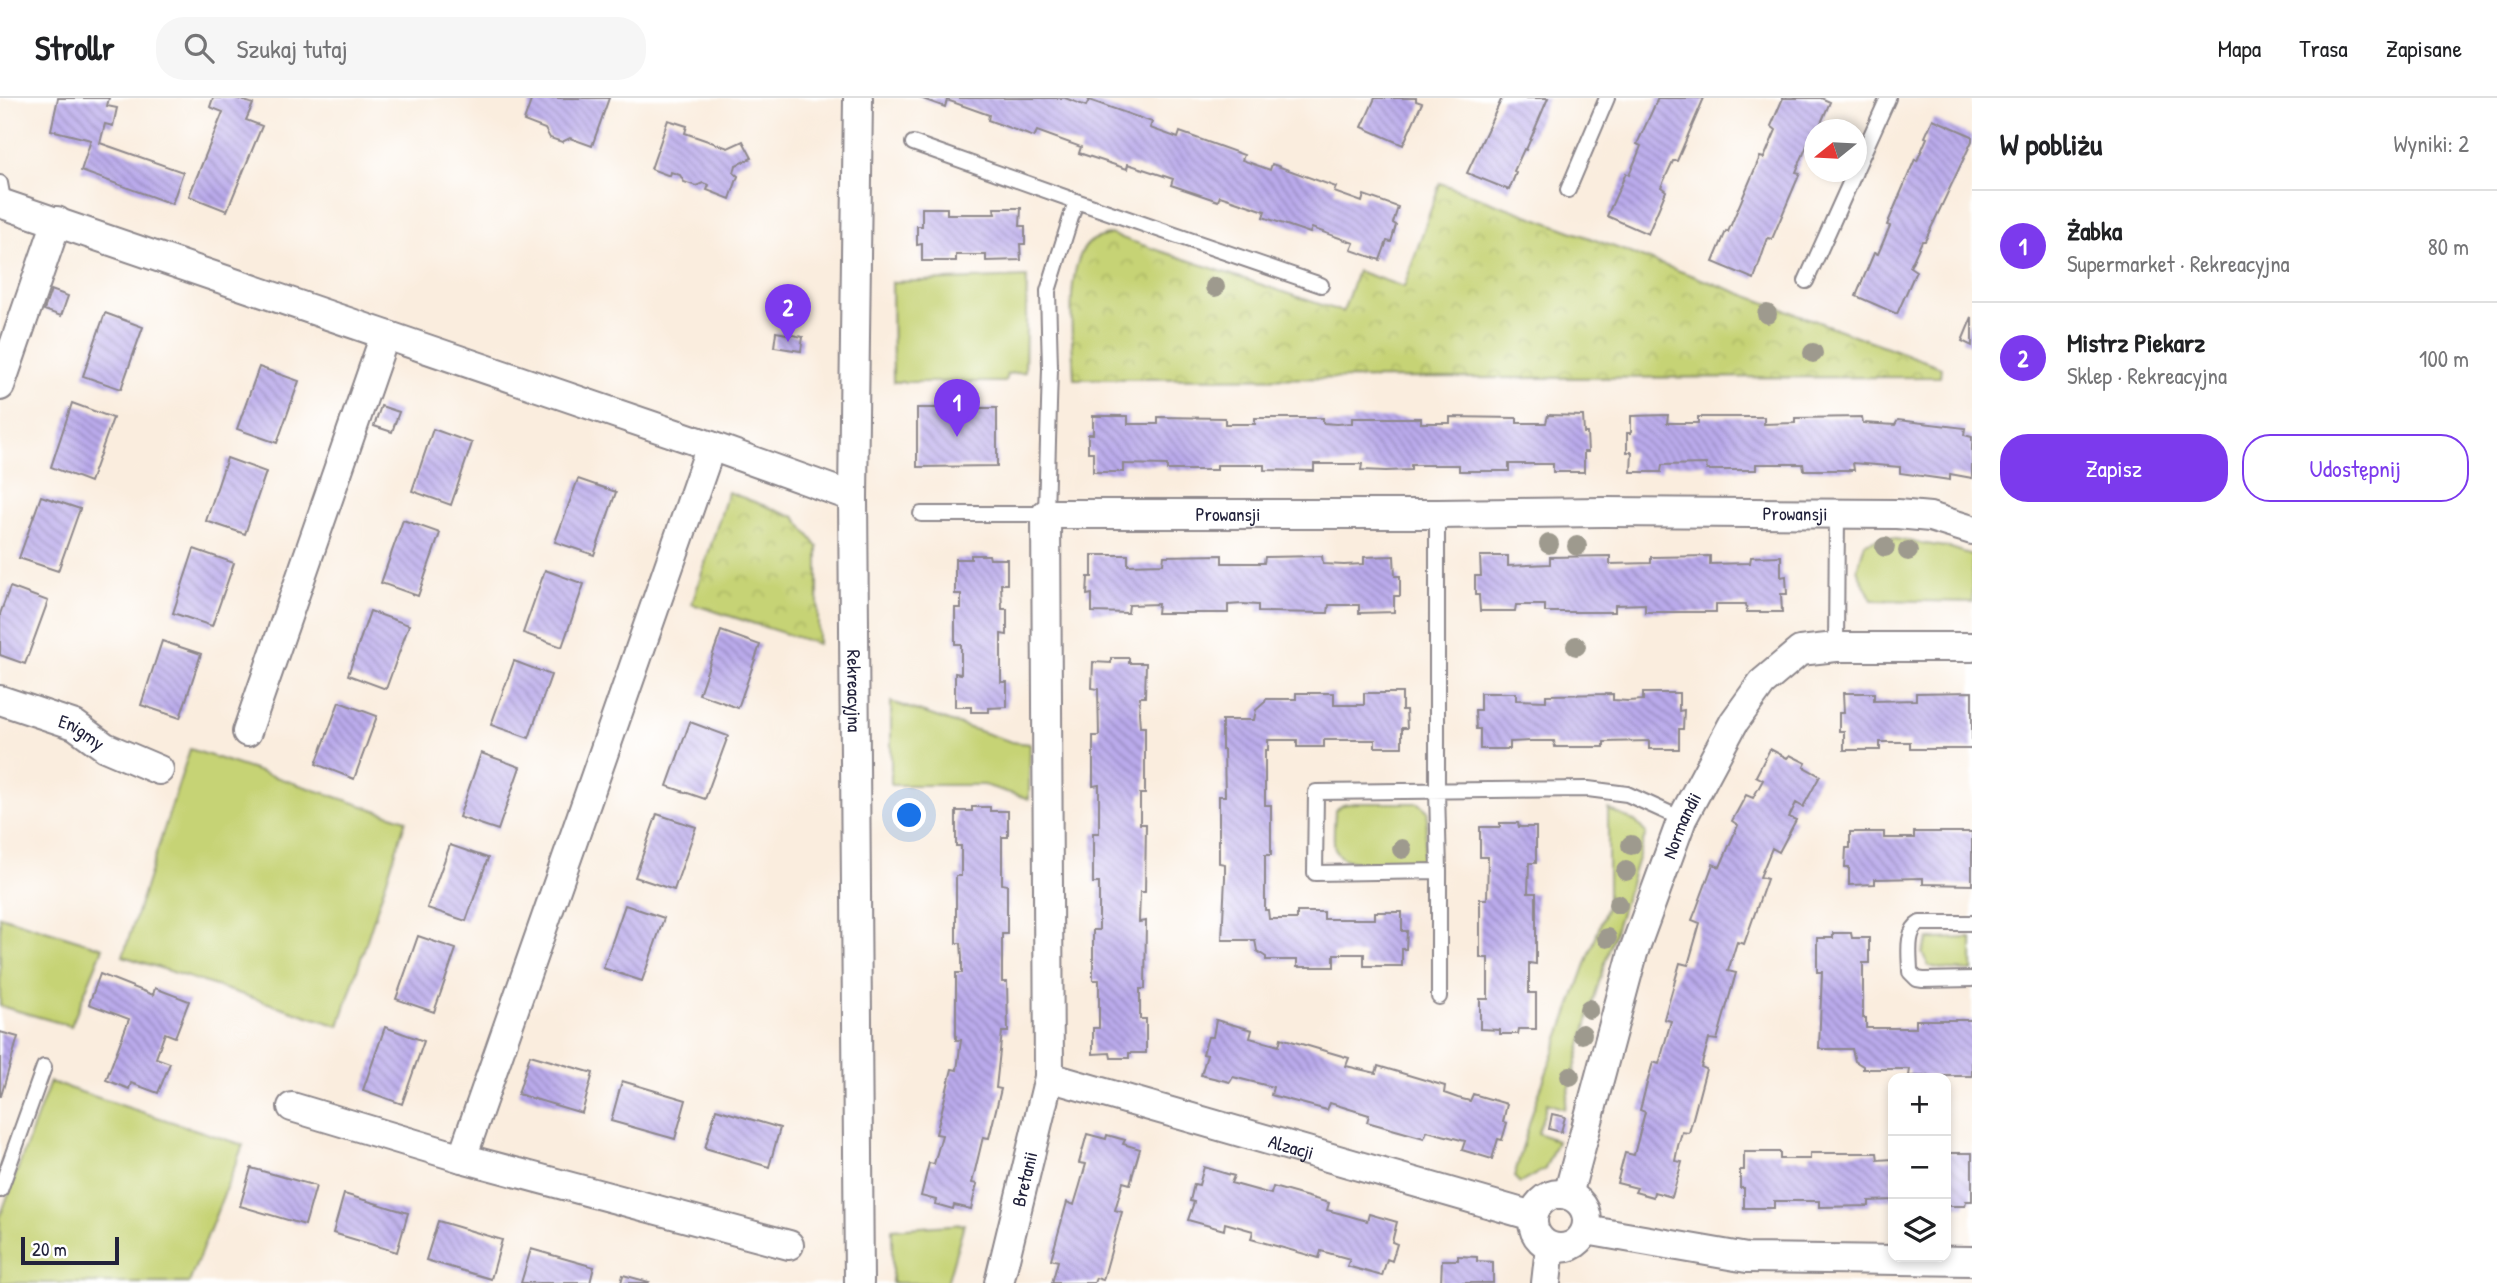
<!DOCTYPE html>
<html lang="pl">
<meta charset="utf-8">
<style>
:root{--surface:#fff;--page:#f6f6f6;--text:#202124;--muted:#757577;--line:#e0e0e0;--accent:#7c3aed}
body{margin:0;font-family:"Patrick Hand",sans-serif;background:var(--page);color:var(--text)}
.controls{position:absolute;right:21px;bottom:21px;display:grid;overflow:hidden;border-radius:14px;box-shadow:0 4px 10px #0003}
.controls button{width:63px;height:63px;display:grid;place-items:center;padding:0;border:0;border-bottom:2px solid var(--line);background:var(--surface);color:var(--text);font:35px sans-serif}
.compass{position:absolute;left:1804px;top:21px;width:63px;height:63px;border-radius:50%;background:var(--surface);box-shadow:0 4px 10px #0003;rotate:252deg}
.scale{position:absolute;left:21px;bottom:18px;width:98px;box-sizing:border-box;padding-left:7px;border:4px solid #22223b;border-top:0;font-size:19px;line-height:24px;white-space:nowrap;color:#22223b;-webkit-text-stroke:5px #fff;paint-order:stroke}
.you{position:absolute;left:910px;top:718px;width:24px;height:24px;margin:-18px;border:5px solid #fff;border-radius:50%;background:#1a73e8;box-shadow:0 0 0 10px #1a73e833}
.badge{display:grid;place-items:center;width:46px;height:46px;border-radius:50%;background:var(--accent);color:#fff;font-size:23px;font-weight:700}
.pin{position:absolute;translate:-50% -58px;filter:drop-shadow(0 2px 4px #0008)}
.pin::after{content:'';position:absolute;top:37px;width:24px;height:21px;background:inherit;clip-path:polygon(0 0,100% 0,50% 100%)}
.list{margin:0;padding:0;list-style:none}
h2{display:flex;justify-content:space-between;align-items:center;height:91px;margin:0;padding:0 28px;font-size:30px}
h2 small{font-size:23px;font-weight:400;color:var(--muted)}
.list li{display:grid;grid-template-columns:46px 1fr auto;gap:21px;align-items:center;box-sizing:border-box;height:112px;padding:0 28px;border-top:2px solid var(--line)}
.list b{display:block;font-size:26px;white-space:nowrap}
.list p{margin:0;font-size:23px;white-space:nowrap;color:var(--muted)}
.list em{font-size:23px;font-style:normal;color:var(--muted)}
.actions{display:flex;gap:14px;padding:21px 28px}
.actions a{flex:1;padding:16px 0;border:2px solid var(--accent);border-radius:28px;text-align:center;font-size:24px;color:var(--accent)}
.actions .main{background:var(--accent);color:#fff}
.icon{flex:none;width:38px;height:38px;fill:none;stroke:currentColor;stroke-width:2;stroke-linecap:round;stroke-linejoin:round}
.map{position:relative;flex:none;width:1972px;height:1185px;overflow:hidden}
header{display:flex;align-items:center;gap:42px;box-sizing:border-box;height:98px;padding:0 35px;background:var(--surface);border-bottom:2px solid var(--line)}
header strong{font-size:33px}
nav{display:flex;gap:38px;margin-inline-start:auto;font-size:24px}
.search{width:490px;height:63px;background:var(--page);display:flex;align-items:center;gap:18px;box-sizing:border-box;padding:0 24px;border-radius:28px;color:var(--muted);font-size:26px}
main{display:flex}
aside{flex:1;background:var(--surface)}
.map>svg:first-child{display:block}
.green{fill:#c6d374;stroke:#747a58;stroke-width:2}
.park{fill:url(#park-crowns);stroke:#747a58;stroke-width:2}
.building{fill:url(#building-back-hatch)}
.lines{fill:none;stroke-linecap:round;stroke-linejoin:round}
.service-casing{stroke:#8e888c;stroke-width:18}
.minor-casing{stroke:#8e888c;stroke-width:32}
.service{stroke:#fff;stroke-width:14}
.minor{stroke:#fff;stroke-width:28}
.tree{fill:#9e9a8e}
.labels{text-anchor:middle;stroke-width:7;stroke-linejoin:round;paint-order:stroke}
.street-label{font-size:19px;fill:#22223b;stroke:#fff}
</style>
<header>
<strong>Strollr</strong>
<div class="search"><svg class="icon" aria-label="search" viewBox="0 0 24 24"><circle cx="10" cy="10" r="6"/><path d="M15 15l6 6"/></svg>Szukaj tutaj</div>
<nav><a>Mapa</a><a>Trasa</a><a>Zapisane</a></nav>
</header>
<main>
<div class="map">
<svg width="1972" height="1185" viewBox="0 0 1972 1185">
<defs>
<pattern id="park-crowns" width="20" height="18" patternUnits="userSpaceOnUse" patternTransform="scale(1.75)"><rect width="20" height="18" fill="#c6d374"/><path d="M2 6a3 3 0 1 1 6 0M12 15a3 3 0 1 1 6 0" fill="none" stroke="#aab565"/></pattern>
<pattern id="building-back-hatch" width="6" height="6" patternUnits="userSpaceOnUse" patternTransform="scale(1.75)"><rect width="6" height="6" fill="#baaaeb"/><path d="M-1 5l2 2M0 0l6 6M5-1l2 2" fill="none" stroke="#978ac0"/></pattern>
</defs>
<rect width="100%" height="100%" fill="#fff"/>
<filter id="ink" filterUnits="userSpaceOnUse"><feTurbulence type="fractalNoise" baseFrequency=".0143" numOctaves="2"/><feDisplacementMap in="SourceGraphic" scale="14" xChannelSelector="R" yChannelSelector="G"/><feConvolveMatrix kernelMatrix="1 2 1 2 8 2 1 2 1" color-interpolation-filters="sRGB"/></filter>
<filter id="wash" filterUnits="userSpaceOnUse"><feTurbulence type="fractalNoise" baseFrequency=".00686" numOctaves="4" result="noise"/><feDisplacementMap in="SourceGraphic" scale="28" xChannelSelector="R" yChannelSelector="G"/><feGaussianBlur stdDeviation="1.57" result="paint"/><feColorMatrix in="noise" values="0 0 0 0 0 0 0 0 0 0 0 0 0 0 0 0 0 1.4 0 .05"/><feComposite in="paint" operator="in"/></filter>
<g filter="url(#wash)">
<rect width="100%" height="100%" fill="#faedde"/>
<path class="green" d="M1027 179 1025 274 1007 276 1005 284H893L892 184Z
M1883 439 1951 450 1972 457V504L1872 502 1857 472 1865 445Z
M891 604 1012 644 1030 646 1029 701 984 687H891Z
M190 651 406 722 339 928 123 858Z
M1354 705H1419L1428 713 1423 761C1407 766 1339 772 1335 751 1332 739 1335 724 1335 712L1343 707Z
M1608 711 1636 724 1646 735 1594 900 1564 1011 1547 1005 1538 1035 1557 1043 1545 1071 1520 1085 1514 1079 1534 1009 1608 805Z
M0 818 103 850 71 928 0 908Z
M1972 840V873L1946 872 1929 868 1922 855 1929 841Z
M50 984 243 1047 189 1185H0V1119Z
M964 1126 947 1185H892V1131Z"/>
<path class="park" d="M1440 85 1941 269 1940 279 1074 281C1073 249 1063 165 1090 144 1095 140 1104 139 1110 136L1343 214 1357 173 1404 189Z
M728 394 795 419 818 449V546L692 506Z"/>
<g id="blocks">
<path class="building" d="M58 0H109L107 8 117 10 113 28 105 26 100 45 183 74 172 106 81 73 91 42 51 32Z
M213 0H236L253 6 246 22 262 28 227 113 189 98 223 14 210 9Z
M532 0H609L592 48 570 40 562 44 550 40 545 31 524 23Z
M920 0H1065L1086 8 1089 2 1152 24 1150 30 1178 40 1180 34 1244 57 1242 62 1270 72 1272 66 1336 89 1334 94 1362 104 1364 97 1398 109 1393 125 1396 127 1391 144 1387 143 1380 162 1351 152 1354 145 1334 138 1312 130 1310 135 1263 119 1265 113 1220 98 1218 103 1171 87 1173 81 1128 66 1127 71 1079 55 1081 49 1037 33 1034 39 988 22 989 17 947 2 945 9Z
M1375 0H1416V3L1422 5 1403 47 1362 29Z
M1502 0H1548L1526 52 1524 51 1514 73 1516 75 1509 92 1467 75Z
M1658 0H1704L1677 63H1673L1661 89 1666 93 1648 136 1607 118 1626 75 1629 77 1635 63 1641 48 1637 46Z
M1783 0H1821L1830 4 1818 32H1814L1812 47 1808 45 1796 74 1800 75 1772 141 1768 140 1754 181 1713 164 1726 133 1728 134 1760 59 1764 60 1776 32 1771 28Z
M1933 21 1972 38V43L1925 143H1922L1910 169 1916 173 1897 216 1856 198 1874 155 1878 156 1890 128 1887 127 1915 61 1917 63 1927 40 1925 39Z
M668 22 687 28 685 35 728 50 743 43 752 60 736 67 734 75 738 78 730 101 707 92 709 87 703 85 696 88 684 84 680 77 671 74 670 78 651 71Z
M922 110H947V116H995L994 110H1021L1020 128H1025V146H1020L1021 162 986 163V157H956V163H922V146L917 147V128H922Z
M51 192 68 198 61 218 44 212Z
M105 215 143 229 121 291 83 278Z
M1972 219V248L1962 243Z
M776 234 803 239 801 253 774 249Z
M259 269 299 283 277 345 237 331Z
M72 305 113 320 90 384 51 369Z
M381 308 399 314 392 334 374 328Z
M917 310H997V368L917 369Z
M1548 317 1583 318 1584 335H1587L1588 354H1584V374H1553V366H1509V373H1459V367H1411V372L1386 373 1361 372 1362 366H1314V373L1264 372V367H1217V372H1167V367L1123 366V374H1093V354H1088V336H1093V318H1128V326H1158V319L1225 320V326H1255V320H1323V325L1337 326 1352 325V320H1421V325H1450V319L1517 320V325H1546Z
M1668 317 1667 325H1698V319H1764V326L1795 325V320L1862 319 1863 325 1895 327 1898 322 1965 330 1964 337 1972 339V380L1950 376V382L1900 375V369L1853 365 1854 372H1804L1803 366H1756V372H1707L1706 366 1662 367 1661 374H1631L1632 354H1627V335H1631V318Z
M433 331 472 345 451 407 412 393Z
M227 360 266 374 245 436 206 423Z
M578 381 616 394 594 457 555 444Z
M41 398 80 411 58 473 19 460Z
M403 422 440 435 418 498 381 485Z
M194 451 234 465 212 528 173 515Z
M971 457H989L990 461H1007V486H1001L1002 511H1007V537L1001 536V584H1007V609L989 610V614H971V609H955V575L961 576V546H955V510H961V496H955V461H971Z
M1092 457H1128V467L1163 466 1164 458 1222 457V465H1264L1265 459 1322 458 1323 466 1344 467 1364 466V459L1394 458 1395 478H1400V498H1394V514L1359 515V507H1329L1328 515 1258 514V507L1243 506 1228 507V515H1157L1158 506 1129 507 1128 515 1092 514V496L1087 497 1088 479H1092Z
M1480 458H1508V468L1550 466V459L1610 458V466L1651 465V459L1710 458V466L1750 465 1751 459 1781 458V479L1786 478 1787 496H1781L1782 514H1747L1746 506H1716V514H1645V506L1615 507V514H1545V507H1516L1515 513H1480L1479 497H1475V478H1481Z
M545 472 584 486 562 549 523 535Z
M10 489 48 503 25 566 0 557V516Z
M370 513 409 527 386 591 348 577Z
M721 533 760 547 738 610 699 596Z
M162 543 201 556 180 620 141 607Z
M1111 560H1129V565H1146L1145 599H1140L1139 614 1140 629H1145V696H1140V726H1146L1145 794H1140L1139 824 1146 823 1145 891H1140V921H1146V955H1129V960H1111L1110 955 1093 956V930H1099V882H1093V832H1099V785H1093V735H1099V687L1093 688V638H1099L1098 591 1092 590 1093 564 1111 565Z
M514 563 551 577 529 640 491 627Z
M1972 594V651H1910V644H1880V652H1844V633H1839V615H1844L1843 595H1874V603L1916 602V595Z
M1296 595H1334V607H1364V595H1402V612H1406L1407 630H1402V649H1375V642H1324V649H1297V642H1268V652H1265V707H1271V757H1265V812H1268L1269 821H1297V814H1324V821H1375V814H1402V833H1407L1406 851H1402V868H1364V856H1334V869H1297V862H1266V859L1257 853 1255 842H1222L1225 780V766L1219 765V698H1225L1224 652H1222V622H1254L1256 612 1265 604 1266 601H1296Z
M1480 595H1516V602L1546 603V597L1613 596V602L1628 603 1643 602V595H1679V613L1684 612 1683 631H1679V651H1649V643L1604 644V649H1555L1554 643H1531L1510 644V651H1480V631H1476L1475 612H1480Z
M339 604 377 618 354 681 316 666Z
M690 624 728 638 705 701 667 688Z
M1770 651 1787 660 1790 657 1806 665 1804 669 1820 678 1803 709 1796 705 1789 719 1796 722 1779 754 1772 750 1760 779 1767 781 1744 846 1737 844 1728 873 1736 875 1717 942 1709 941 1701 969 1706 971 1689 1035 1682 1034 1678 1048 1675 1063 1682 1064 1672 1099 1654 1094 1653 1099 1635 1094 1637 1090 1617 1085 1625 1055 1634 1057 1645 1014 1640 1012 1646 989 1653 964 1659 966 1671 923 1664 921 1680 865 1688 867 1700 825 1692 822 1696 812 1713 766 1720 769 1738 727 1732 723 1746 697 1753 700 1763 682 1756 678Z
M481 655 520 669 498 732 459 719Z
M972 709H990V713H1008V739H1002V786L1007 787V836H1002V884H1007L1008 934H1002L996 990 1001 991 989 1040 983 1039 972 1085 977 1086 971 1111 954 1107 953 1111 935 1106 936 1102 921 1098 929 1065 934 1066 942 1037 936 1036 952 971 957 972 961 942H956V875H962V860L961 845H956V778H961V748H956V713H972Z
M657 716 696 729 674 792 635 779Z
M1500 725H1518L1519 729H1536V765H1529L1528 795H1536V866L1529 865V895H1536V931H1519L1518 936H1500V932L1480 931V901H1488V860H1480V801H1487L1488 759H1480V729H1500Z
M1850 734H1884V740H1914V734H1972V787L1923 786V780L1875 781V786L1849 787V769H1845L1846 750H1850Z
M450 747 488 760 466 823 427 810Z
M625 807 664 820 642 883 603 870Z
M1833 835H1851L1852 840H1869V865H1863V920H1866V930H1916V922H1972V978H1909L1910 971H1863V968L1855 963 1852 951H1819L1822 874H1817V840H1833Z
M418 838 456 851 434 914 396 901Z
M100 876 153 897 155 890 189 903 175 939 165 935 156 960 170 965 158 995 131 985 129 991 106 982 129 921 89 906Z
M1216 922 1252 932 1250 940 1279 948 1281 940 1349 960 1346 968 1376 975 1378 968 1445 988 1444 995 1458 1000 1470 1003 1473 996 1507 1006 1503 1024 1507 1025 1502 1042 1498 1041 1492 1061 1462 1052 1465 1043 1427 1033 1424 1040 1367 1024 1369 1017 1330 1005 1327 1012 1271 997 1273 989 1233 979 1230 984 1201 977 1207 957 1203 956 1208 939H1213Z
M385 929 424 943 402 1006 363 992Z
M0 934 18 939 1 998H0Z
M530 957 593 975 582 1015 518 996Z
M622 983 686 1002 675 1041 611 1023Z
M716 1011 780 1030 769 1069 705 1050Z
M1552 1016 1565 1019 1561 1034 1549 1031Z
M1087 1036 1106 1041 1107 1037 1125 1042 1123 1046 1140 1051 1130 1086 1123 1084 1115 1112 1122 1114 1103 1182 1096 1180 1094 1185H1052L1058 1163 1051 1161 1067 1104 1074 1107 1080 1087 1086 1066 1079 1065Z
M1744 1054H1780V1061H1810V1055H1877L1878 1062 1893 1061V1102L1869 1103V1108L1819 1109V1103H1774V1110H1744V1090H1740V1072H1744Z
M1946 1055H1972V1103H1966L1965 1108H1946Z
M1204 1069 1234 1078 1231 1085 1271 1096 1273 1089 1329 1105 1327 1112 1346 1117 1367 1123 1369 1116 1397 1124 1392 1144 1397 1146 1392 1163 1387 1161 1382 1178 1347 1168 1350 1161 1321 1153 1319 1160 1251 1141 1253 1133 1225 1125 1224 1132 1188 1122 1194 1104 1190 1103 1194 1086 1199 1087Z
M251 1070 316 1088 305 1127 240 1108Z
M344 1096 408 1115 397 1154 333 1135Z
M438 1123 502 1142 491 1181 426 1162Z
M531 1151 594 1169 590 1185H521Z
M1458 1158 1477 1159V1163L1493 1164V1185H1441L1442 1162H1458Z
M623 1177 649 1184 648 1185H621Z"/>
</g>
</g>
<g filter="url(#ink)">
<use href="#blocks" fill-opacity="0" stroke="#8e888c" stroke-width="2"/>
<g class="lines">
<g class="service-casing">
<path id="service" d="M913 45 1076 103 1048 193 1050 270 1046 416H921
M1856 71 1888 0
M0 85 4 107
M1568 92 1607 0
M1076 103 1321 187
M1806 183 1855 74
M1437 416V692L1439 773 1315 775 1316 694 1588 691 1627 696 1682 721
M1836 549 1837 415
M1972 825H1920C1905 833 1910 859 1910 874L1917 881 1923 882 1972 881
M1439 899V773
M0 1092 44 969"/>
</g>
<g class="minor-casing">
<g id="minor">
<path id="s1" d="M858 0 853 399 859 1185"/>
<path d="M0 105 711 348 853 399"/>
<path d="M0 288 57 123"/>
<path id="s2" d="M0 602 75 627 105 649 159 672"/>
<path d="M247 634 385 237"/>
<path id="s3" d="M1049 979 1533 1118"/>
<path d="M292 1009 462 1060 789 1147"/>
<path d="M462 1060 711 348"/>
<circle cx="1560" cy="1123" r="27"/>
<path id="s4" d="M1568 1097 1633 855 1682 721 1734 624 1762 585 1800 553 1836 549H1972"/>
<path d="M1586 1132 1747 1160 1972 1163"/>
<path id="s5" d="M999 1185 1049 979 1046 416H1437L1605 414 1897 416 1930 419 1972 432"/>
<path d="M1546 1185 1550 1149"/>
</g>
</g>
<use href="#service" class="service"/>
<use href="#minor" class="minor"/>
</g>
<g class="tree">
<circle cx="1215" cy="189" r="10"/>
<circle cx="1767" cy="216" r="10"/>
<circle cx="1813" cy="255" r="10"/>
<circle cx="1549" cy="446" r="10"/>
<circle cx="1577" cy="448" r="10"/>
<circle cx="1885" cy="449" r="10"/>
<circle cx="1908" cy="453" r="10"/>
<circle cx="1576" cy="548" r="10"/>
<circle cx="1631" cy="747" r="10"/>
<circle cx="1402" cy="751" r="10"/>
<circle cx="1626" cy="773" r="10"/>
<circle cx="1618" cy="806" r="10"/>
<circle cx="1607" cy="840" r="10"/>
<circle cx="1589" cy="911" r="10"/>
<circle cx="1582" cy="936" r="10"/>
<circle cx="1570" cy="978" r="10"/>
</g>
</g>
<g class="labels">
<g class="street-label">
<text dy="7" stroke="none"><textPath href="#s5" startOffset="1524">Prowansji</textPath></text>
<text dy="7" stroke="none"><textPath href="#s5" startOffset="957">Prowansji</textPath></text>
<text dy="7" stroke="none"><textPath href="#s1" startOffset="593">Rekreacyjna</textPath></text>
<text dy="7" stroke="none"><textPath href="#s2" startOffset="88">Enigmy</textPath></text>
<text dy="7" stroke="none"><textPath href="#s4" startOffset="387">Normandii</textPath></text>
<text dy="7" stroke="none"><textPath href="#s3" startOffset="252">Alzacji</textPath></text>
<text dy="7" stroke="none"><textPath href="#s5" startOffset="107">Bretanii</textPath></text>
</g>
</g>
</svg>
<div class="controls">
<button>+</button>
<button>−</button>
<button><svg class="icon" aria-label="layers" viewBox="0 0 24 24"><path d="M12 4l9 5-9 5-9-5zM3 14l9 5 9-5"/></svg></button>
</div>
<svg class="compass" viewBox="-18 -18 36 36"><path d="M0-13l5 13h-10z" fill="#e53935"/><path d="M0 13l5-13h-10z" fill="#757577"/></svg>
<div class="scale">20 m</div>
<div class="you"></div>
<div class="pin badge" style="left:957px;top:339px">1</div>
<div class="pin badge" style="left:788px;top:244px">2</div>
</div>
<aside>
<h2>W pobliżu<small>Wyniki: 2</small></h2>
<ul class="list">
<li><span class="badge">1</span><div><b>Żabka</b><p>Supermarket · Rekreacyjna</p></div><em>80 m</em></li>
<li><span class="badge">2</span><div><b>Mistrz Piekarz</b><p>Sklep · Rekreacyjna</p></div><em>100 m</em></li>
</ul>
<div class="actions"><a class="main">Zapisz</a><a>Udostępnij</a></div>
</aside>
</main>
